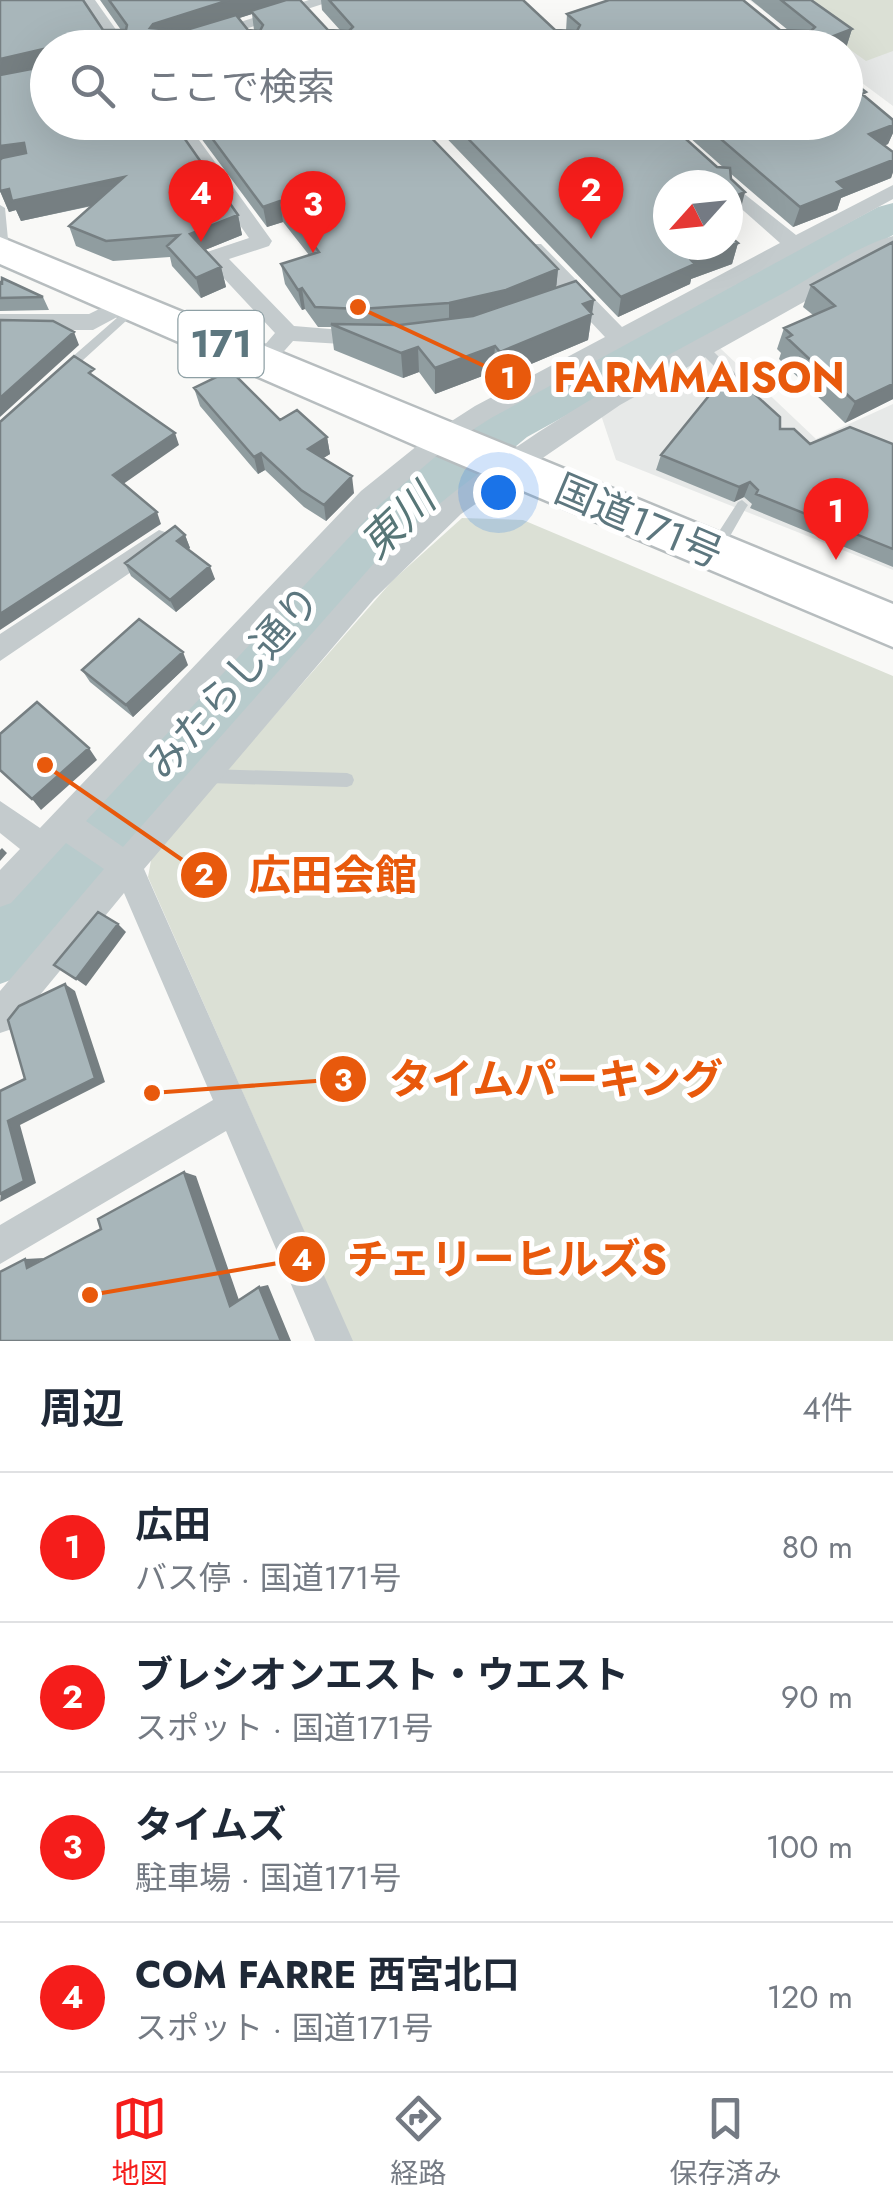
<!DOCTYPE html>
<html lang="ja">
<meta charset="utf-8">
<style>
:root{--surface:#fff;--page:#f2f2f3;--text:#1f2937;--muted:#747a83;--line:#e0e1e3;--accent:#f51d1b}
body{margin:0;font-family:Jost,"Noto Sans JP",sans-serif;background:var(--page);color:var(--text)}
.compass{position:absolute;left:653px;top:170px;width:90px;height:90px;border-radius:50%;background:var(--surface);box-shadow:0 10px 40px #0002;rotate:243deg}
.you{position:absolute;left:498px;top:492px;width:35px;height:35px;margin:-25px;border:8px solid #fff;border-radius:50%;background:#1a73e8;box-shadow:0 0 0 15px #1a73e833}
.badge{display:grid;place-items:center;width:65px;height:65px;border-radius:50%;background:var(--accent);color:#fff;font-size:32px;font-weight:700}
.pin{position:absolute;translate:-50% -82px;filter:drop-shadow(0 2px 5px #0008)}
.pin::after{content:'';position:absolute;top:52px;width:35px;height:30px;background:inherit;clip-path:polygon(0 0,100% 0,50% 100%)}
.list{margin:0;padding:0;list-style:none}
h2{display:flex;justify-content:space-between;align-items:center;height:130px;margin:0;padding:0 40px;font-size:42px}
h2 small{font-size:32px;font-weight:400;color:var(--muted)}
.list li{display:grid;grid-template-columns:65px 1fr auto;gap:30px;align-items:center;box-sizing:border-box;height:150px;padding:0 40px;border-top:2px solid var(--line)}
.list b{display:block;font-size:38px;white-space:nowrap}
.list p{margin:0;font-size:32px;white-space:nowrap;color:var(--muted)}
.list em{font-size:32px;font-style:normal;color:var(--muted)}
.icon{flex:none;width:55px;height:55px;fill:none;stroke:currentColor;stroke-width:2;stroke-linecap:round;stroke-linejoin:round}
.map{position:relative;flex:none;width:893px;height:1341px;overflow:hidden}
.search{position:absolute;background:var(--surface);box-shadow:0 10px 40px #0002;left:30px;right:30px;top:30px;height:110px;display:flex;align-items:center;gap:25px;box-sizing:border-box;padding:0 35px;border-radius:55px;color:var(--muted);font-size:38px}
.sheet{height:730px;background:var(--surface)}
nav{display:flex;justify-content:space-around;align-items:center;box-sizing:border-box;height:140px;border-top:2px solid var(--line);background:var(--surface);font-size:28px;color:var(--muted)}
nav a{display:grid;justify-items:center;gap:5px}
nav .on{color:var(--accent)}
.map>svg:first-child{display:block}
.built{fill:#e7e9e8}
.green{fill:#dbe0d5}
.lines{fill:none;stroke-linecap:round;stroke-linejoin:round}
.river{fill:#b8cbcc;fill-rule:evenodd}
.highway-casing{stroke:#b7bdbf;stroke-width:5}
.lane{fill:#c4cbcd;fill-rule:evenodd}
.street{fill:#c4cbcd;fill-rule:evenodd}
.highway{fill:#fff;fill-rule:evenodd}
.wall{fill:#909da0;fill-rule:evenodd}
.shaded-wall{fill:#767f82}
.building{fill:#a8b6ba;stroke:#767f82;stroke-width:2.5}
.labels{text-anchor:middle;stroke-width:10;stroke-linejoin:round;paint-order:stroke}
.shield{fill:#fff;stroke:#8ea0a5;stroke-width:2.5}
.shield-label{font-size:38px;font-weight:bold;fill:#5d777f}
.street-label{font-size:40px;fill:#5d777f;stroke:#fff}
.water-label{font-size:42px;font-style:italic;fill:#577677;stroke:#fff}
.leader{fill:none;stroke:#e8590c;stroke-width:4}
.callout-dot{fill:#e8590c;stroke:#fff;stroke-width:4}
.mark-label{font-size:30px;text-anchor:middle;font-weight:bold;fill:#fff}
.callout-label{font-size:42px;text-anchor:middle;font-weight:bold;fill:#e8590c;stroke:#fff;stroke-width:10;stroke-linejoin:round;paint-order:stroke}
</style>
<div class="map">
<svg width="893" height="1341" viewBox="0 0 893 1341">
<rect width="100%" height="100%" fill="#f9f9f7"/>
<path class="built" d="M749 0H893V106L846 71V48L814 47Z
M720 348 816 439 893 404V570L616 460 601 415Z"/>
<path class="green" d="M781 0H893V51L866 61Z
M462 518 523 520 893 676V1341H352L148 877 152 855 393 580Z"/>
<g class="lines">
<path class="river" d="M893 203V235L527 437 415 530 24 975 0 984V902L377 500 493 411 878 207Z"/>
<g class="highway-casing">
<path id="highway" d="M0 237 893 604V647L426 450 0 264Z"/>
</g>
<path class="lane" d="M0 205 5 208 9 250 4 253 0 252Z
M134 303 138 304V310L71 371H63V365Z
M703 344 707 345 742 380V386H734L699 351 697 348Z
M742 500 748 505 746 508 721 552H711L710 548 711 544 738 502Z
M208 769 347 773 352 775 354 780 352 785 347 787 208 783 203 781 201 776 203 771Z"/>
<path class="street" d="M78 0H95L129 48H112Z
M309 0H335L187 48H159Z
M167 122H186L272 241 269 246 229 259 294 326 366 332 374 334 377 340 374 346 293 341 270 367H254L251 361 275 333 204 257 207 252 249 238Z
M728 181 796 235 893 185V199L491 418 449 445 379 505 86 821 123 847 376 561C490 447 637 372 778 296 812 278 856 246 893 236V252L620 405 461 514 374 599 144 869 353 1341H315L226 1131 0 1264V1225L213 1100 124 893 12 1029 0 1033V991L104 869 66 843 11 903 0 907V870L20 849 0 833V801L40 828 361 491 433 433 475 406 605 337 527 254 524 249 527 244H541L622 327 780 243 728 197V185H719Z
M126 296 137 303 134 308 93 330H0V314H89Z
M159 530 168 533 172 540 168 547 0 661V634Z"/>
<use href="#highway" class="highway"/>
</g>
<path class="wall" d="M0 0H83L103 30H121L100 0H300L328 30H340L322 10 321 0H523L555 30 566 31 567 14 609 0H743L780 30H788L751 0H811L852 29 846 48H48V122H173L238 215 242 235 205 250 221 267 226 287 201 298 172 266 170 257 113 261 76 246 69 226 92 206 21 221 16 210 9 212 0 191ZM252 14 254 30H248L239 18Z
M864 96 893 120V133L888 144 884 146 893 152V172L891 178 841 198 837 210 793 227 730 173 740 212 728 217V185H668L738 243 732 264 691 279 690 284 618 317 432 123 667 122 717 167 724 168 672 122H846Z
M189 122H416L558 269 556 288 594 300 588 340 498 378 493 372 435 394 419 372 403 378 334 350 331 327H318L305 309 302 310 285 284 281 264 309 255 283 222 267 227Z
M893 242V399L845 423 779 359 781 353 777 349 784 328 813 315 803 307 811 285Z
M0 282 43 297 49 310 0 311Z
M194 388 327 437 330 454 323 458 354 493 326 521 304 507 265 470 258 474 200 406Z
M780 429 810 444H893V567L750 508 752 504 744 497 734 502 656 470 661 455Z
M185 535 190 548 188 549 215 579 176 612 131 576 125 563Z
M188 665 133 717 90 682 82 670Z"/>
<path class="shaded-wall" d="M229 0H288L251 11 252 14 158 44 150 28 153 24Z
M852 29 846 48H804Z
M464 40V48H440Z
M43 49 48 71 0 81V59Z
M893 125V133L888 144 861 155 869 134Z
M24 143 32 163 0 168V146Z
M893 160V172L891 178 841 198 837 210 793 227 800 207 837 182Z
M124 177 131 197 21 221 16 210 9 212 0 191Z
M745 192 740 212 728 217V199Z
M280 201 283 222 267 227 263 207Z
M238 215 242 235 195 254 190 234Z
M738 243 732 264 691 279 690 284 618 317 621 297 691 260Z
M221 267 226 287 201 298 196 278Z
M558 269 556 290 449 323V303Z
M302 288 305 309 302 310 298 290Z
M594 300 588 340 498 378 500 352 583 304Z
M74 332 79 345 0 417V398Z
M495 346 493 372 435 394V368Z
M418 347 419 372 403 378 401 353Z
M893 384V399L845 423 855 402Z
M175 433 179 445 119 487 113 475Z
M327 437 330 454 311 466 308 449Z
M261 453 265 470 258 474 254 457Z
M352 476 354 493 326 521 324 505Z
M750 482 744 497 734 502 739 487Z
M157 512 161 524 0 630V614Z
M185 535 190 548 183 554 177 541Z
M210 566 215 579 176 612 170 600Z
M183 652 188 665 133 717 126 705Z
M89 748 97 760 41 810 32 799Z
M2 848 7 853 0 861V850Z
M118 924 126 932 86 986 76 979Z
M65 984 75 991 105 1082 20 1125 36 1183 0 1202 8 1121Z
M184 1172 196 1176 240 1303 230 1306Z
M44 1258 27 1268 25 1259Z
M268 1285 291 1341H281L259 1287Z"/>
<path class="building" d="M0 0H83L103 30H126L127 25 109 0H229L153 24 150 28 183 31 236 15 248 30 260 31 263 25 251 11 286 0H300L328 30 349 31 353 27 329 0H523L555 30 577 31 580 25 567 14 609 0H743L780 30 811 31 815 27 781 0H811L852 29 805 47 806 48H471L464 40 440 48H48V122H173L238 215 190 234 221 267 196 278 167 246 179 235 106 241 69 226 124 177 12 201 9 189 0 191V160L2 158 26 153 24 143 0 146V75L42 67 43 49 0 59Z
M846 77 866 92 862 94 893 120V125L869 134 893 152V160L837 182 845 189 800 207 701 122H846Z
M200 122H416L558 269 506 290 449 303 360 309 315 307 302 288 298 290 281 264 319 252 280 201 263 207Z
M452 122H667L717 167 730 168 731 179 745 192 728 199V185H668V245H728V235L738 243 691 260 695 264 621 297Z
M893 242V384L855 402 787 338 792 335 784 328 835 306 811 285Z
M2 278 43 297 0 298V282L2 283Z
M576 281 594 300 583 304 592 314 500 352 495 346 435 368 418 347 401 353 331 324 400 325 473 316Z
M0 320 53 321 74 332 0 398Z
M74 356 94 369 89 373 175 433 113 475 157 512 0 614V422Z
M729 371 780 417V429H794L810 444 850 427 893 444V549L756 494 758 490 750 482 739 487 661 455Z
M227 372 236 376 280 420 297 410 327 437 308 449 352 476 324 505 301 490 261 453 254 457 194 388Z
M175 526 185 535 177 541 210 566 170 600 125 563Z
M139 619 183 652 126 705 82 670Z
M37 702 89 748 32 799 0 770V734Z
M98 912 118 924 76 979 54 965Z
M65 984 95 1078 8 1121 24 1181 0 1194V1091L25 1079 8 1020 19 1006Z
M184 1172 230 1306 259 1287 281 1341H0V1272L25 1259 27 1268 101 1229 98 1219Z"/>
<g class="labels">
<rect class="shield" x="178.5" y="311" width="85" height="66" rx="8"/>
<g class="shield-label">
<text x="221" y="357">171</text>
</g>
<g class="street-label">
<text transform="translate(639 521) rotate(23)" y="14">国道171号</text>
<text transform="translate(233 682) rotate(-49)" y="14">みたらし通り</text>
</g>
<g class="water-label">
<text transform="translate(397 521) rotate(-44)" y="15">東川</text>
</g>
</g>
<path class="leader" d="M358 307L508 377M45 765L204 875M152 1093L343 1079M90 1295L302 1259"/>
<g class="callout-dot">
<circle cx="358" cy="307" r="10"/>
<circle cx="45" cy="765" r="10"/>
<circle cx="152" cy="1093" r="10"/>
<circle cx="90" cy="1295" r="10"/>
<circle cx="508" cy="377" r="25"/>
<circle cx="204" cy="875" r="25"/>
<circle cx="343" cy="1079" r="25"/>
<circle cx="302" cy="1259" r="25"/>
</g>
<g class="mark-label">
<text x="508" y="388">1</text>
<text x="204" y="885">2</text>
<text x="343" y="1090">3</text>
<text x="302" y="1270">4</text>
</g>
<g class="callout-label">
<text x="699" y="392">FARMMAISON</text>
<text x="333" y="890">広田会館</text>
<text x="556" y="1094">タイムパーキング</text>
<text x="507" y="1274">チェリーヒルズS</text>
</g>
</svg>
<svg class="compass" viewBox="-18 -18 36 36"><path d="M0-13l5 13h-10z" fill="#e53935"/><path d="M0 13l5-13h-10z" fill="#747a83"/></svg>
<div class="you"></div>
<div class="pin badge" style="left:836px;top:560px">1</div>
<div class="pin badge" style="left:591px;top:239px">2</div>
<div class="pin badge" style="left:313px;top:253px">3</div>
<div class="pin badge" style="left:201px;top:242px">4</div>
<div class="search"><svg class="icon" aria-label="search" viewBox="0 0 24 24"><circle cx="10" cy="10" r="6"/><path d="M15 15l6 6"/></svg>ここで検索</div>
</div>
<section class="sheet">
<h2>周辺<small>4件</small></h2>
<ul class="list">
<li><span class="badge">1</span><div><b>広田</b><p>バス停 · 国道171号</p></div><em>80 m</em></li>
<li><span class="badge">2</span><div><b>ブレシオンエスト・ウエスト</b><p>スポット · 国道171号</p></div><em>90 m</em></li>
<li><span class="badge">3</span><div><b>タイムズ</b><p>駐車場 · 国道171号</p></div><em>100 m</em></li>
<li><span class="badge">4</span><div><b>COM FARRE 西宮北口</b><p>スポット · 国道171号</p></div><em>120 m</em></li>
</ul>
</section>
<nav>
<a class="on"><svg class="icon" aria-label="map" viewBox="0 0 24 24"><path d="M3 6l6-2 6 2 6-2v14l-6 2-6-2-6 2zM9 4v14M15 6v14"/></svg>地図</a>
<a><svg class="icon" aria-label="directions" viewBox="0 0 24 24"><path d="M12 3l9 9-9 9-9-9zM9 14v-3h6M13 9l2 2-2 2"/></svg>経路</a>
<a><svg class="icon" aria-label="saved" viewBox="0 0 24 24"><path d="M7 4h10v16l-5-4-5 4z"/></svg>保存済み</a>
</nav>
